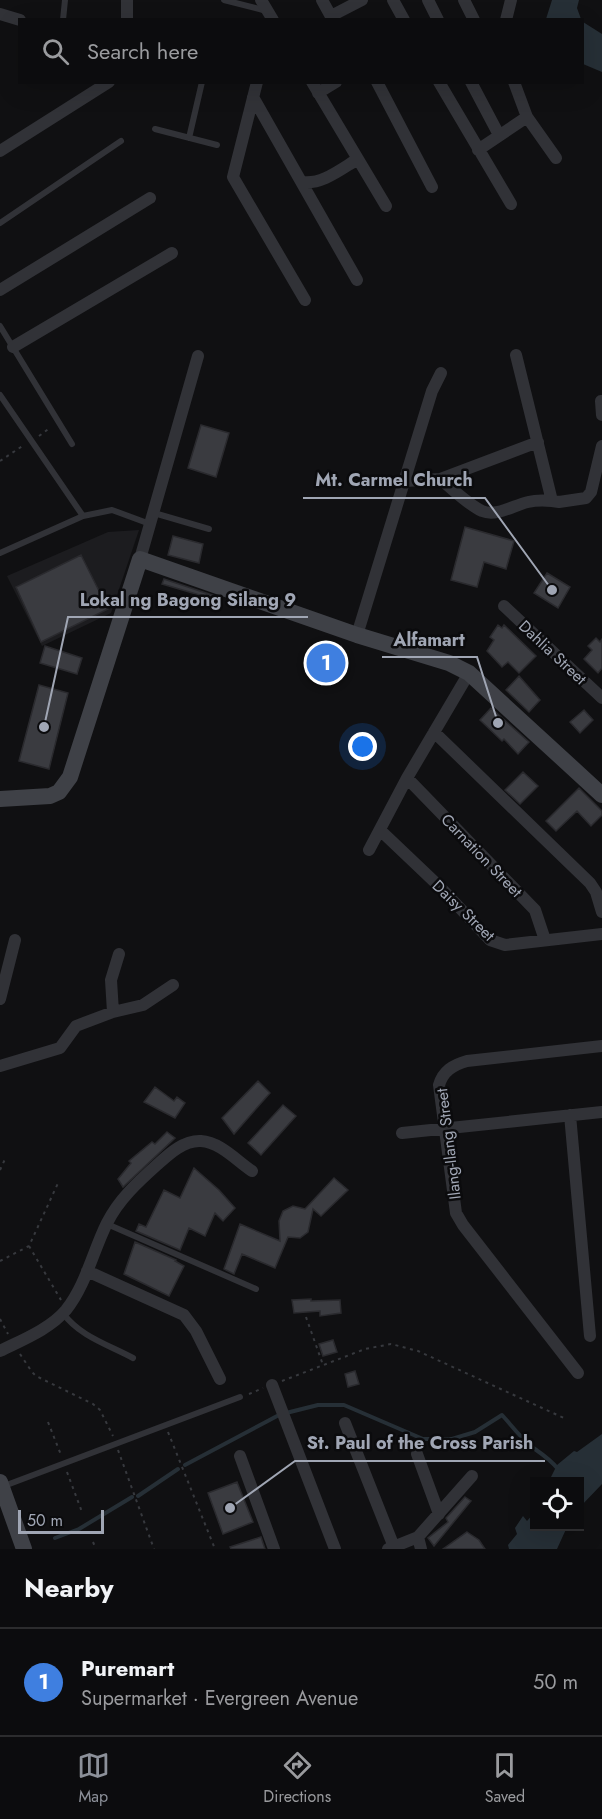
<!DOCTYPE html>
<meta charset="utf-8">
<style>
:root{--surface:#0c0c0e;--page:#1a1a1c;--text:#f1f3f6;--muted:#9a9b9e;--line:#2c2c2e;--accent:#8c9099}
body{margin:0;font-family:Jost,sans-serif;background:var(--page);color:var(--text)}
.controls{position:absolute;right:18px;bottom:18px;display:grid;overflow:hidden;border-radius:0px;box-shadow:0 6px 24px #0002}
.controls button{width:54px;height:54px;display:grid;place-items:center;padding:0;border:0;border-bottom:2px solid var(--line);background:var(--surface);color:var(--text);font:30px sans-serif}
.scale{position:absolute;left:18px;bottom:15px;width:86px;box-sizing:border-box;padding-left:6px;border:3px solid #a0a6b4;border-top:0;font-size:16px;line-height:21px;white-space:nowrap;color:#a0a6b4;-webkit-text-stroke:4px #0b0b0d;paint-order:stroke}
.you{position:absolute;left:363px;top:747px;width:21px;height:21px;margin:-15px;border:4px solid #fff;border-radius:50%;background:#1a73e8;box-shadow:0 0 0 9px #1a73e833}
.badge{display:grid;place-items:center;width:39px;height:39px;border-radius:50%;background:var(--accent);color:#fff;font-size:20px;font-weight:700}
.pin{position:absolute;translate:-50% -50%;border:3px solid #fff;box-shadow:0 2px 6px #0006}
.list{margin:0;padding:0;list-style:none}
h2{display:flex;justify-content:space-between;align-items:center;height:78px;margin:0;padding:0 24px;font-size:26px}
h2 small{font-size:20px;font-weight:400;color:var(--muted)}
.list li{display:grid;grid-template-columns:39px 1fr auto;gap:18px;align-items:center;box-sizing:border-box;height:108px;padding:0 24px;border-top:2px solid var(--line)}
.list b{display:block;font-size:22px;white-space:nowrap}
.list p{margin:0;font-size:20px;white-space:nowrap;color:var(--muted)}
.list em{font-size:20px;font-style:normal;color:var(--muted)}
.icon{flex:none;width:33px;height:33px;fill:none;stroke:currentColor;stroke-width:2;stroke-linecap:round;stroke-linejoin:round}
.map{position:relative;flex:none;width:602px;height:1549px;overflow:hidden}
.search{position:absolute;background:var(--surface);box-shadow:0 6px 24px #0002;left:18px;right:18px;top:18px;height:66px;display:flex;align-items:center;gap:15px;box-sizing:border-box;padding:0 21px;border-radius:0px;color:var(--muted);font-size:22px}
.sheet{height:186px;background:var(--surface)}
nav{display:flex;justify-content:space-around;align-items:center;box-sizing:border-box;height:84px;border-top:2px solid var(--line);background:var(--surface);font-size:16px;color:var(--muted)}
nav a{display:grid;justify-items:center;gap:3px}
nav .on{color:var(--accent)}
.map>svg:first-child{display:block}
.built{fill:#1c1c1f}
.water{fill:#262f36}
.lines{fill:none;stroke-linecap:round;stroke-linejoin:round}
.stream{stroke:#262f36;stroke-width:4}
.building{fill:#3a3b40;stroke:#2a2a2e;stroke-width:1.5}
.path{stroke:#37393e;stroke-width:2;stroke-dasharray:3 4.5;stroke-linecap:butt}
.lane{stroke:#313237;stroke-width:6}
.street{stroke:#313237;stroke-width:12}
.secondary{stroke:#3f4147;stroke-width:16}
.labels{text-anchor:middle;stroke-width:5;stroke-linejoin:round;paint-order:stroke}
.street-label{font-size:16px;fill:#a0a6b4;stroke:#0b0b0d}
.leader{fill:none;stroke:#a0a6b4;stroke-width:2}
.callout-dot{fill:#a0a6b4;stroke:#0b0b0d;stroke-width:2}
.callout-label{font-size:18px;text-anchor:middle;font-weight:bold;fill:#a0a6b4;stroke:#0b0b0d;stroke-width:5;stroke-linejoin:round;paint-order:stroke}
</style>
<div class="map">
<svg width="602" height="1549" viewBox="0 0 602 1549">
<rect width="100%" height="100%" fill="#101012"/>
<path class="built" d="M139 530 111 613 42 646 7 576 108 532Z"/>
<path class="water" d="M552 0H579L577 8 581 19H546Z
M583 22 602 34V72L583 64Z
M602 1434V1484L580 1507V1482L549 1481 557 1465 574 1451 577 1452Z
M534 1513V1526L567 1527 557 1549H509L508 1545 517 1534 515 1528 523 1516 527 1521Z"/>
<g class="lines">
<path class="stream" d="M286 1413 318 1405H344L423 1439H452L475 1432 502 1415C512 1426 521 1438 532 1447 542 1454 550 1459 558 1469
M185 1465 279 1415
M138 1496 178 1469
M55 1538 79 1529 132 1497"/>
</g>
<path class="building" d="M201 425 229 433 216 477 188 468Z
M465 527 514 541 506 569 484 562 477 587 451 580Z
M173 536 203 544 199 563 168 555Z
M81 555 108 609 41 642 16 587Z
M547 573 570 587 558 608 534 593Z
M164 579 221 598 220 601 162 584Z
M498 625 502 628 504 625 536 656 519 673 508 662 502 667 487 651 494 640 490 637Z
M596 638 600 642 602 639V668L598 673 584 659 592 650 588 646Z
M325 641 341 646 329 680 313 675Z
M45 646 82 658 77 674 40 663Z
M519 676 540 700 529 712 506 690Z
M39 685 68 693 49 769 19 761Z
M491 708 529 742 518 754 504 739 502 741 480 720Z
M584 710 593 720 580 733 570 722Z
M523 772 538 786 520 804 505 790Z
M579 788 602 811V815L591 826 577 811 556 831 546 821Z
M258 1081 270 1093 234 1134 222 1118Z
M155 1087 174 1101 177 1097 185 1103 175 1118 144 1102Z
M283 1105 296 1116 261 1155 248 1143Z
M167 1132 175 1138 123 1187 118 1179 131 1163 129 1161 152 1142 155 1144Z
M194 1168 219 1190 235 1208 223 1221 215 1213 205 1236 189 1228 180 1250 136 1231 139 1224 146 1227 164 1190 180 1198Z
M334 1178 348 1190 321 1216 313 1209 308 1232 300 1238 288 1237 275 1268 242 1254 234 1274 224 1269 240 1224 280 1241 279 1221 283 1211 293 1206 305 1209Z
M135 1242 176 1260 175 1261 184 1266 169 1296 124 1274Z
M311 1299V1301L340 1300 341 1313 320 1316V1311L294 1313 292 1300Z
M333 1340 337 1352 323 1356 319 1344Z
M355 1371 359 1384 348 1387 345 1374Z
M237 1482 253 1522 223 1534 208 1493Z
M465 1497 471 1501 434 1546 428 1538 448 1522 446 1518Z
M467 1532 479 1540 485 1549H443Z
M261 1537 265 1549H231L230 1547Z"/>
<g class="lines">
<path class="path" d="M39 436 51 427
M0 461 24 445
M0 1170 6 1157
M29 1246 61 1300
M0 1261 29 1246 59 1181
M306 1317 323 1365
M0 1319 8 1334
M20 1354 32 1372 36 1376 93 1404 100 1410 113 1436
M282 1381 365 1349 391 1344 418 1351 566 1419
M249 1394 263 1388
M48 1422 61 1455
M168 1432 215 1549
M118 1450 154 1549
M67 1472 82 1512
M93 1542 96 1549"/>
<path class="lane" d="M224 0 267 11
M63 20 65 0
M155 129 217 145
M189 138 202 82
M0 223 121 141
M0 326 72 444
M0 395 83 516
M154 513 209 529
M0 553 83 516 112 510 150 524
M107 1224 256 1289
M63 1313C79 1336 109 1345 133 1358
M4 1486 240 1397"/>
<path class="street" d="M127 0V20
M261 0 273 20
M322 0 333 20
M393 0 404 20
M428 0 438 20
M464 0 474 20
M0 14 20 20
M331 16 362 0
M506 20 511 0
M257 82 233 177 305 300
M312 82 386 206
M377 82 432 187
M439 82 511 204
M471 82 499 135
M514 82 527 117 556 158
M318 93 336 82
M253 97 357 280
M478 150 527 117
M0 151 109 82
M302 182C322 185 341 169 358 159
M0 290 150 198
M13 347 172 253
M601 401 602 415
M440 479 538 442
M405 481 440 479C453 489 467 504 482 511 497 517 514 505 528 502 536 500 543 500 552 501L516 355
M552 501 559 502 586 498 591 492 602 446
M140 559 198 356
M504 606 602 698
M357 635 432 391 441 373
M434 732 590 883 596 892 602 912
M407 778 535 910 545 940
M380 830 441 888 490 940 505 945 602 934
M369 850 407 778 469 673
M0 999 15 940
M113 1012 111 980 119 954
M0 1066 60 1048 76 1026 113 1012 143 1005 173 985
M570 1115 590 1336
M402 1133 602 1112
M87 1271 184 1315 196 1331 220 1379
M0 1351C22 1340 50 1329 66 1310 86 1285 93 1251 107 1223 119 1199 138 1182 158 1164 169 1154 184 1140 201 1141 220 1142 237 1161 252 1171
M578 1373 463 1225 456 1213 439 1085C443 1071 453 1065 467 1061L602 1046
M272 1385 335 1549
M345 1423 394 1547
M417 1454 439 1514
M240 1456 274 1549
M418 1537 421 1549
M388 1549 418 1537 472 1476"/>
<path class="secondary" d="M0 799 50 796 59 792 70 777 140 559 357 635 449 663 469 673 602 795
M0 1482 24 1549"/>
</g>
<g class="labels">
<g class="street-label">
<text transform="translate(553 652) rotate(43)" y="6">Dahlia Street</text>
<text transform="translate(482 855) rotate(46)" y="6">Carnation Street</text>
<text transform="translate(464 910) rotate(44)" y="6">Daisy Street</text>
<text transform="translate(448 1144) rotate(-97)" y="6">Ilang-Ilang Street</text>
</g>
</g>
<path class="leader" d="M552 590L485 498H303M44 727L68 617H308M498 723L477 657H382M230 1508L295 1461H545"/>
<g class="callout-dot">
<circle cx="552" cy="590" r="6"/>
<circle cx="44" cy="727" r="6"/>
<circle cx="498" cy="723" r="6"/>
<circle cx="230" cy="1508" r="6"/>
</g>
<g class="callout-label">
<text x="394" y="486">Mt. Carmel Church</text>
<text x="188" y="606">Lokal ng Bagong Silang 9</text>
<text x="429" y="646">Alfamart</text>
<text x="420" y="1449">St. Paul of the Cross Parish</text>
</g>
</svg>
<div class="controls">
<button><svg class="icon" aria-label="locate" viewBox="0 0 24 24"><circle cx="12" cy="12" r="6"/><path d="M12 2v4M12 18v4M2 12h4M18 12h4"/></svg></button>
</div>
<div class="scale">50 m</div>
<div class="you"></div>
<div class="pin badge" style="left:326px;top:663px;background:#3f7fe0">1</div>
<div class="search"><svg class="icon" aria-label="search" viewBox="0 0 24 24"><circle cx="10" cy="10" r="6"/><path d="M15 15l6 6"/></svg>Search here</div>
</div>
<section class="sheet">
<h2>Nearby<small></small></h2>
<ul class="list">
<li><span class="badge" style="background:#3f7fe0">1</span><div><b>Puremart</b><p>Supermarket · Evergreen Avenue</p></div><em>50 m</em></li>
</ul>
</section>
<nav>
<a class="on"><svg class="icon" aria-label="map" viewBox="0 0 24 24"><path d="M3 6l6-2 6 2 6-2v14l-6 2-6-2-6 2zM9 4v14M15 6v14"/></svg>Map</a>
<a><svg class="icon" aria-label="directions" viewBox="0 0 24 24"><path d="M12 3l9 9-9 9-9-9zM9 14v-3h6M13 9l2 2-2 2"/></svg>Directions</a>
<a><svg class="icon" aria-label="saved" viewBox="0 0 24 24"><path d="M7 4h10v16l-5-4-5 4z"/></svg>Saved</a>
</nav>
